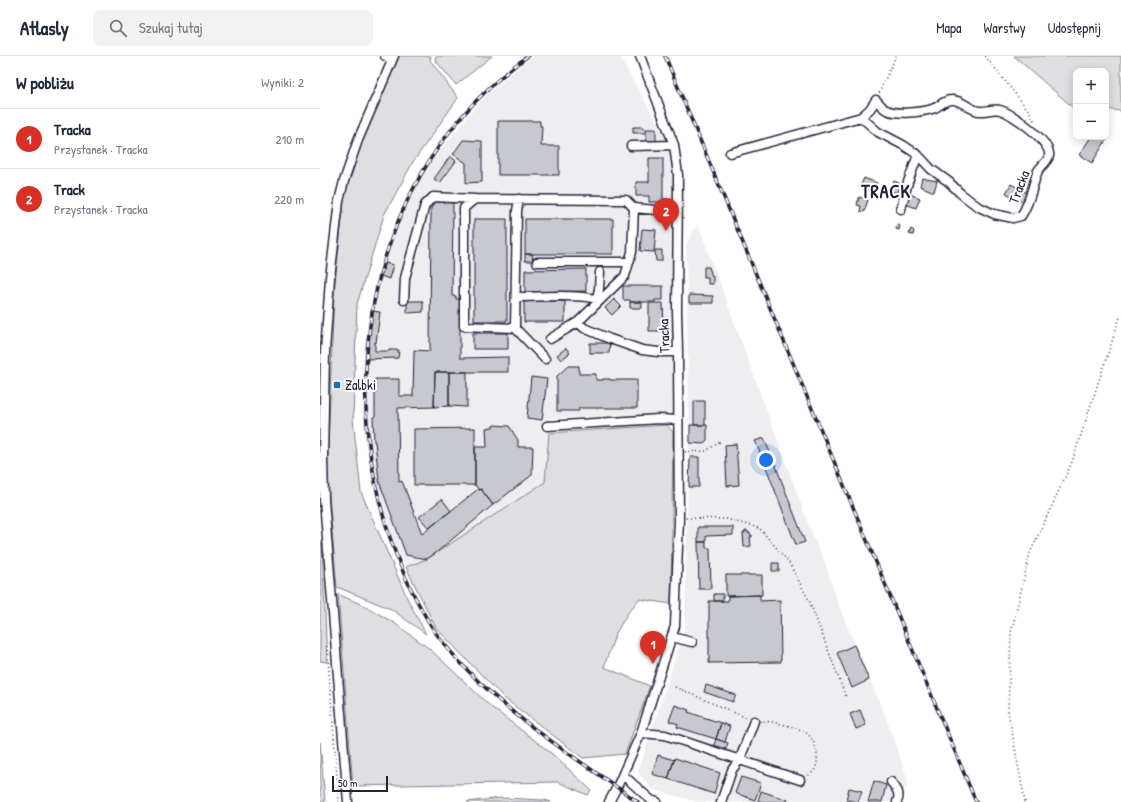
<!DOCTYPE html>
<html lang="pl">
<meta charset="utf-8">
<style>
:root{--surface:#fff;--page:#f2f2f3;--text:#1f2937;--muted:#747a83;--line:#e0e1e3;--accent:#d93025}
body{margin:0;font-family:"Patrick Hand",sans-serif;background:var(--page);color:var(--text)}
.controls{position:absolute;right:12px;top:12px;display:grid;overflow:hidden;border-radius:8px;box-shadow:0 2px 10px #0003}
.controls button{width:36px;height:36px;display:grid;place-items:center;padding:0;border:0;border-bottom:1px solid var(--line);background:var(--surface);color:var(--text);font:20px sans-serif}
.scale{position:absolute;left:12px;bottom:10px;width:56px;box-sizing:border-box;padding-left:4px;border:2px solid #22223b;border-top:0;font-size:11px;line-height:14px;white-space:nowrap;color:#22223b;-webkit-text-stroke:3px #fff;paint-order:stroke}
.you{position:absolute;left:446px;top:404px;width:14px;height:14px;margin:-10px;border:3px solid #fff;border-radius:50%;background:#1a73e8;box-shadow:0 0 0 6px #1a73e833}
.badge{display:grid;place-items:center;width:26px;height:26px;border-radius:50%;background:var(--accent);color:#fff;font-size:13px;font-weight:700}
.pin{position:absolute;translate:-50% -33px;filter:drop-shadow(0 1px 2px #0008)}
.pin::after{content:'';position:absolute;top:21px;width:14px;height:12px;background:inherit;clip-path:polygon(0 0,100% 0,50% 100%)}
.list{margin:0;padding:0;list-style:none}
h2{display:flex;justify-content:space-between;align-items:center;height:52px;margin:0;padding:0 16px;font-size:17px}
h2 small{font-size:13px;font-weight:400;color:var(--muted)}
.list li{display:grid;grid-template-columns:26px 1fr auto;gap:12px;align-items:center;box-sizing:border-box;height:60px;padding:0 16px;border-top:1px solid var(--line)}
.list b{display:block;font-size:15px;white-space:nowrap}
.list p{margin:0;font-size:13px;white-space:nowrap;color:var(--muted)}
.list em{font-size:13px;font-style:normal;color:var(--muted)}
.icon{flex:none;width:22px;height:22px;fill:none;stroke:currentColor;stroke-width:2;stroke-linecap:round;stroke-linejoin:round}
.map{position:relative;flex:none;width:801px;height:746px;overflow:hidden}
header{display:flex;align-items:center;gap:24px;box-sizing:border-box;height:56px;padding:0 20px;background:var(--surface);border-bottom:1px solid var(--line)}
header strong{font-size:19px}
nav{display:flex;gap:22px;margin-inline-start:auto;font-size:14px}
.search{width:280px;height:36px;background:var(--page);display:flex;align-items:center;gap:10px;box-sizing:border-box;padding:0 14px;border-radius:8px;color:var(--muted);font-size:15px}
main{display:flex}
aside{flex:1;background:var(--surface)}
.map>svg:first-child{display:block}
.built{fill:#eeeef1}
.green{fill:#dfdfe2;stroke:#80808e}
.building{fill:#c8c8cf;stroke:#22223b}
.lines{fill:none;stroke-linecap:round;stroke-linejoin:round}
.minor-casing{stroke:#22223b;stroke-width:11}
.path{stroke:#22223b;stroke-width:1.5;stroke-dasharray:1 3;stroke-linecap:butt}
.minor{stroke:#fff;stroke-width:8}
.rail-casing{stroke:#22223b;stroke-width:3.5}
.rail{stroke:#fff;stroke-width:2;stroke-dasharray:6;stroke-linecap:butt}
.poi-dot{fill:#1f6fb2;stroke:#fff;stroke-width:1.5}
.labels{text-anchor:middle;stroke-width:4;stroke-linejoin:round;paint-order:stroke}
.street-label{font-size:14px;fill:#22223b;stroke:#fff}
.poi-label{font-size:14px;fill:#22223b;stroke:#fff;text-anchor:start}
.district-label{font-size:18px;font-weight:bold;letter-spacing:1px;fill:#22223b;stroke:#fff}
</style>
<header>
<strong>Atlasly</strong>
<div class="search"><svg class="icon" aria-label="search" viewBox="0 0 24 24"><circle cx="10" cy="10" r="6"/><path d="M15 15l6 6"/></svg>Szukaj tutaj</div>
<nav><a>Mapa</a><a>Warstwy</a><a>Udostępnij</a></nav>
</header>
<main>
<aside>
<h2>W pobliżu<small>Wyniki: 2</small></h2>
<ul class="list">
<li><span class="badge">1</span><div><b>Tracka</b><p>Przystanek · Tracka</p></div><em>210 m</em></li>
<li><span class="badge">2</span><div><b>Track</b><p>Przystanek · Tracka</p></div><em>220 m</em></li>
</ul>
</aside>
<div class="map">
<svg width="801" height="746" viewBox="0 0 801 746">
<rect width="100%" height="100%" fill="#fff"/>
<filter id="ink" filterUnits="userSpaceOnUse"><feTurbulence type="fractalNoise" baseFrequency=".025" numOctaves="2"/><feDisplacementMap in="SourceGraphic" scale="8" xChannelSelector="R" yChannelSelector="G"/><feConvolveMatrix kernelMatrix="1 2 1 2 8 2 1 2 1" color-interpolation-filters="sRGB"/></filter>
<g filter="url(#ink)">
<path class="built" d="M214 0H300L312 23 348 84 354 119V361L230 362 225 426 107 503 86 511 70 483 56 439 44 381 43 298 55 228 81 162 104 114 163 42 201 9Z
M378 168 492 478 506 510 519 551 566 662 588 725 581 746H377L331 733 318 716 365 572 369 369 366 187Z"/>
<path class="green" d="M79 0H111L110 4 138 42 93 106 64 159 37 248 33 363 41 436 88 544 106 578 71 553 17 531 7 418 14 235 26 127 50 62Z
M116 0H172L136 29 115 4Z
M694 0H801V55L786 53V15H756V54Z
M347 369 353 376 351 548 319 543 307 558 295 579 284 611 330 630 305 698 263 702 184 642 116 572 86 511 107 503 225 426 229 377Z
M2 487 7 606 0 605V488Z
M18 538 47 551 74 567 110 593 170 650 231 697 271 734 268 739 238 726 33 730Z
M0 686 5 746H0Z
M181 742 224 744 231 746H147Z"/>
<path class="building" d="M178 65H220V70H222L221 90H239V119H178Z
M313 71H324L326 77H313Z
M326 73H336V86H326Z
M786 74 789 77 787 80 788 81 772 107 759 99 771 81H786Z
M143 84 162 85V126L146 127V107L133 98Z
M130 100 136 105 120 127 114 123Z
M329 102H343V146H329V140H316V126H329Z
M544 122 557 127 554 136 540 131Z
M602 122 617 125 614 136 600 130Z
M574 125 579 127 577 137 571 135Z
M691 128 707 137 702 146 686 137Z
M587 137 600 142 596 152 583 147Z
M539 141 548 144 544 156 540 155 541 150 537 149Z
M116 146 133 147 132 240H136V243H140V302L188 301V316H115L114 351 78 352 79 426 82 425 102 478 158 433 159 434 161 433 173 449 117 496 107 503 86 499 59 425 55 386H54L53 361H55V323H79V340H93L94 294 110 295 111 152Z
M154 163H187V265H154Z
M205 163H293V198H205Z
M577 168 580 169 579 174 576 173Z
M322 173 336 174 334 196 320 195Z
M591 173 594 175 593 179 589 178Z
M335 194H342V205H336Z
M205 198H213L212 205H205Z
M66 207 73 209 69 223 61 220Z
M384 211H389L392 220H393V228H388V221H384Z
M266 213V235L205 236V214Z
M303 230H343V244H335V246H310V244H303Z
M369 239 393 240V247H369Z
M294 243 301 250 292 259 285 252Z
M87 245H103V256L87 257Z
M204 245H245V266H204Z
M310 246H322V252H310Z
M329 247H343L344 275H329Z
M51 255 60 256 56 287 55 286V295H69V294H79L78 302 46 303Z
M153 277H188V293H153Z
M270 287H290L289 297H270Z
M246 292 250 297 241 304 237 299Z
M248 310H259V318H276V324H283V323H290V324H317V352H259V355H237V320Z
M115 316H129V350L114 351Z
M129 316H147V351L129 350Z
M211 321 227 323 222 364 207 362Z
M374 345H385V369H374Z
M174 369 189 370 198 384V391H213L212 419 173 449 161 433 159 434 155 429V391H167L166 372 173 371Z
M370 369H387V384L383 388 370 387Z
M155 372V429H94V373Z
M444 382 455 408 446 411 435 385Z
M416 388 419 429 407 430 405 389Z
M370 401H379V431H369Z
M455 408 485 486 476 489 446 411Z
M122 443 131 455 109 472 99 461Z
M378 471H413V479L386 480V486H378Z
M425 475H428V477H430V479H432V481H430L431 490 424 491 423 477H425Z
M378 486H386V492H390L391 533H379Z
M452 507H459V515H452Z
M406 519H442V539L406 540Z
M394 538H403V545H394Z
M440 539V545L460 544 461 606 389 607V545H408V540Z
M534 589 549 624 532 632 517 597Z
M386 629 416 639 413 646 384 636Z
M355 649 369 654 368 656 401 667 396 683 357 671 358 668 349 665Z
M540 654 546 669 536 673 530 658Z
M401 667 410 670 405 686 396 683Z
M396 683 408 687 406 693 394 689Z
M338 699 354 704 348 723 332 718Z
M355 702 400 717 394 738 348 723Z
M421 721 441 727 435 744 415 737Z
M554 725 566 729 562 746H548Z
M529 732 542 735 538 746 526 744Z
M441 735 468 744 467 746H442L438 745Z"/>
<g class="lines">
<g class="minor-casing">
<path id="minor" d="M65 0 72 3
M311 90 354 89
M410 97 541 61 550 53 556 44C559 47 563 53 567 54 577 59 602 56 612 53 619 51 624 44 631 44 641 43 650 54 659 55 666 56 673 52 680 54 692 57 732 86 729 100 727 107 719 111 717 117 712 132 710 147 701 160L693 162 674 158 657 150 640 137 629 126 611 113 598 99 583 89 558 76 541 61
M314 152 358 156
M581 153 588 126 598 99
M217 206H308
M196 241C210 241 272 237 279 245
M277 242 279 233 280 216
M84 244 85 222 105 149 113 141 155 143
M258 266 264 272 290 283 322 294 338 296H358
M195 272 197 155 199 143
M225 303 195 272 144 270V152L155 143 306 144 314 152 312 196 305 220 258 266 230 283
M227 370 339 363 358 364
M352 581 372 586
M321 677 345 679 480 724
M303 719 331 744 337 746
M571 726C576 732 581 737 577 746
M28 746 4 444 3 401 5 296 10 222 19 145 24 125 38 84 74 0
M289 746 297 731 321 677 355 570 359 463 358 296 357 254 358 119 354 89 320 0
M401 746 412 714 420 703 434 665"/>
</g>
<path class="path" d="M665 0 709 55 715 66
M559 37 576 0
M365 396 386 395 400 386
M366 462 406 463 439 472 468 505 489 544 526 641
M7 590 19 746
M355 631 427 662
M440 665C452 665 473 670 483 675 496 681 501 703 494 715 492 717 489 719 487 721
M705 746 688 655 691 577 710 497 752 406 801 258"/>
<use href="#minor" class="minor"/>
<g class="rail-casing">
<path id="rail" d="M208 0C26 130 0 395 115 576 170 650 245 694 318 746
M345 0 656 746"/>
</g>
<use href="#rail" class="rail"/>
</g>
</g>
<rect class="poi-dot" x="13" y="325" width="8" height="8" rx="2"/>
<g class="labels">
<g class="street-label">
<text transform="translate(699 131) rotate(-69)" y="5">Tracka</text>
<text transform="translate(344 280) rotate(-92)" y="5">Tracka</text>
</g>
<g class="poi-label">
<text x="25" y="334">Zalbki</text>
</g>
<g class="district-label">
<text x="566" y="142">TRACK</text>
</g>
</g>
</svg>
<div class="controls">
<button>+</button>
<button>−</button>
</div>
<div class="scale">50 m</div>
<div class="you"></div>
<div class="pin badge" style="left:333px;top:608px">1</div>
<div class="pin badge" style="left:346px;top:175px">2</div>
</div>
</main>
